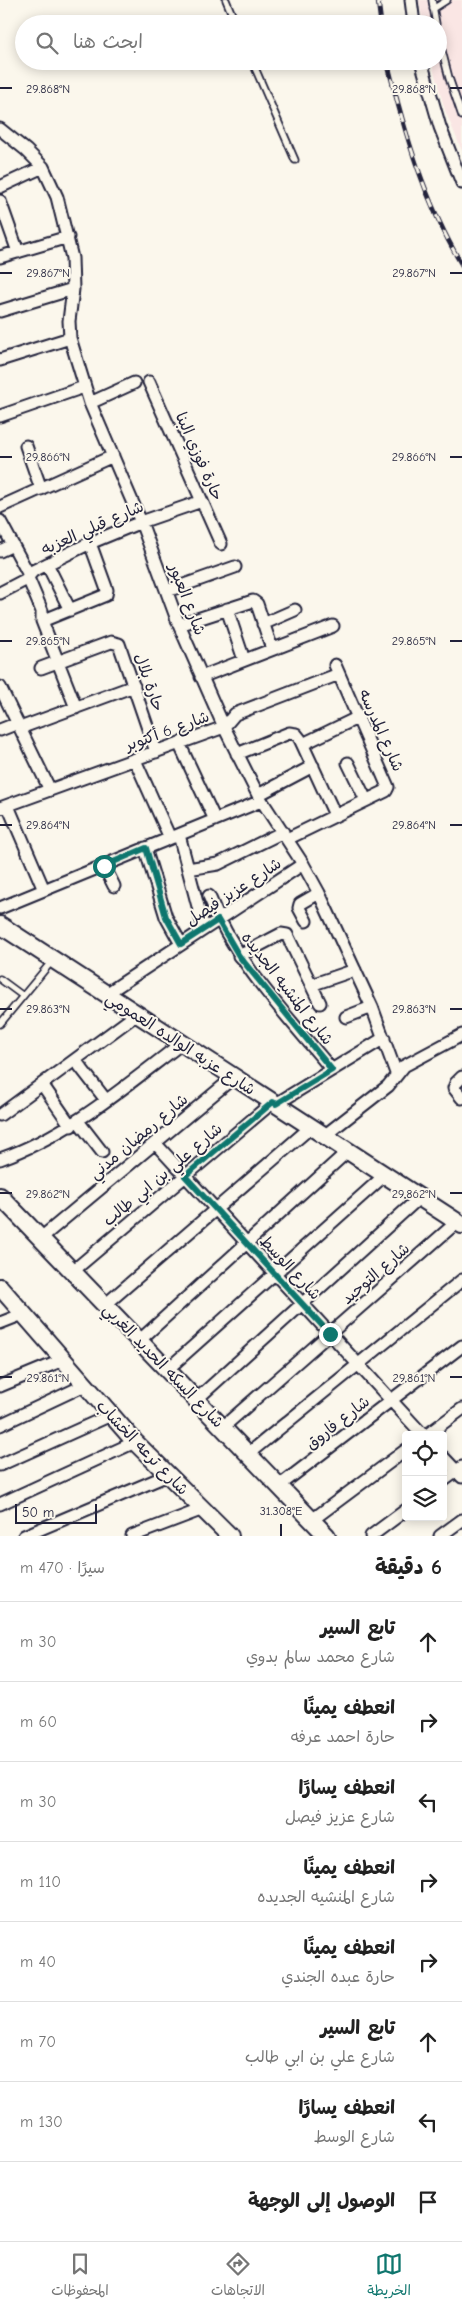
<!DOCTYPE html>
<html lang="ar">
<meta charset="utf-8">
<style>
:root{--surface:#fff;--page:#f6f6f6;--text:#222;--muted:#767676;--line:#e0e0e0;--accent:#0f766e}
body{margin:0;font-family:"Comic Neue","Playpen Sans Arabic",sans-serif;background:var(--page);color:var(--text);direction:rtl}
.controls{position:absolute;right:15px;bottom:15px;display:grid;overflow:hidden;border-radius:5px;box-shadow:0 2px 12px #0003}
.controls button{width:45px;height:45px;display:grid;place-items:center;padding:0;border:0;border-bottom:1px solid var(--line);background:var(--surface);color:var(--text);font:25px sans-serif}
.scale{position:absolute;left:15px;bottom:12px;width:82px;box-sizing:border-box;padding-left:5px;border:2px solid #22223b;border-top:0;font-size:14px;line-height:18px;white-space:nowrap;color:#22223b;-webkit-text-stroke:4px #fbf7ec;paint-order:stroke}
.stop{position:absolute;width:15px;height:15px;margin:-11px;border:4px solid #0f766e;border-radius:50%;background:#fff}
.stop.end{background:#0f766e;border-color:#fff;box-shadow:0 1px 5px #0008}
.list{margin:0;padding:0;list-style:none}
h2{display:flex;justify-content:space-between;align-items:center;height:65px;margin:0;padding:0 20px;font-size:21px}
h2 small{font-size:16px;font-weight:400;color:var(--muted)}
.list li{display:grid;grid-template-columns:32px 1fr auto;gap:15px;align-items:center;box-sizing:border-box;height:80px;padding:0 20px;border-top:1px solid var(--line)}
.list b{display:block;font-size:19px;white-space:nowrap}
.list p{margin:0;font-size:16px;white-space:nowrap;color:var(--muted)}
.list em{font-size:16px;font-style:normal;color:var(--muted)}
.icon{flex:none;width:28px;height:28px;fill:none;stroke:currentColor;stroke-width:2;stroke-linecap:round;stroke-linejoin:round}
.map{position:relative;flex:none;width:462px;height:1536px;overflow:hidden;direction:ltr}
.search{position:absolute;background:var(--surface);box-shadow:0 2px 12px #0003;left:15px;right:15px;top:15px;height:55px;display:flex;align-items:center;gap:12px;box-sizing:border-box;padding:0 18px;border-radius:28px;color:var(--muted);font-size:19px}
.sheet{height:705px;background:var(--surface)}
nav{display:flex;justify-content:space-around;align-items:center;box-sizing:border-box;height:70px;border-top:1px solid var(--line);background:var(--surface);font-size:14px;color:var(--muted)}
nav a{display:grid;justify-items:center;gap:2px}
nav .on{color:var(--accent)}
.map>svg:first-child{display:block}
.built{fill:#fae6e4}
.lines{fill:none;stroke-linecap:round;stroke-linejoin:round}
.lane-casing{stroke:#22223b;stroke-width:9}
.street-casing{stroke:#22223b;stroke-width:15}
.secondary-casing{stroke:#22223b;stroke-width:20}
.lane{stroke:#fbf7ec;stroke-width:5.5}
.street{stroke:#fbf7ec;stroke-width:11}
.secondary{stroke:#fbf7ec;stroke-width:16}
.rail-casing{stroke:#22223b;stroke-width:5}
.rail{stroke:#fbf7ec;stroke-width:3;stroke-dasharray:9;stroke-linecap:butt}
.route{stroke:#0f766e;stroke-width:6}
.ticks{fill:none;stroke:#22223b;stroke-width:2}
.labels{text-anchor:middle;stroke-width:4;stroke-linejoin:round;paint-order:stroke}
.street-label{font-size:16px;fill:#22223b;stroke:#fbf7ec}
.ticks-label{font-size:12px;text-anchor:middle;fill:#22223b;stroke:#fbf7ec;stroke-width:4;stroke-linejoin:round;paint-order:stroke}
</style>
<div class="map">
<svg width="462" height="1536" viewBox="0 0 462 1536">
<rect width="100%" height="100%" fill="#fbf7ec"/>
<filter id="ink" filterUnits="userSpaceOnUse"><feTurbulence type="fractalNoise" baseFrequency=".02" numOctaves="2"/><feDisplacementMap in="SourceGraphic" scale="10" xChannelSelector="R" yChannelSelector="G"/><feConvolveMatrix kernelMatrix="1 2 1 2 8 2 1 2 1" color-interpolation-filters="sRGB"/></filter>
<g filter="url(#ink)">
<path class="built" d="M419 0H462V151L445 110 431 61H438V24H423Z"/>
<g class="lines">
<g class="lane-casing">
<path id="lane" d="M226 0 236 24
M432 0 436 24
M433 9 447 0
M438 35 449 78 462 116
M252 61 295 160
M0 979 23 996
M0 1024 52 961"/>
</g>
<g class="street-casing">
<path id="street" d="M411 0 414 24
M421 61 440 127 462 183
M0 129 26 150 43 167 57 197 72 258 73 289 69 321 70 338 90 403 141 522 179 625 224 727 258 795 303 864 319 893 372 1007 396 1073
M0 187 43 167
M0 201 18 252
M0 257 68 237
M0 311 73 289
M0 360 70 338
M149 382 221 544
M90 403 134 383
M0 416 84 387
M26 446 41 489
M0 507 113 456
M0 521 29 575
M0 551 13 545
M47 564 70 610
M28 578 42 611V621L76 708
M167 591 235 567
M0 593 25 580 33 571 90 543 141 522 202 501
M227 609 244 660
M42 621 106 595 107 590 90 543
M263 624 295 610
M179 625 253 601 257 604 272 649
M41 668 111 642 119 644 156 752
M201 677 333 626
M0 687 50 790
M20 728 134 686
M0 730 18 723
M179 743 215 820
M303 744 359 717
M237 754 289 733 296 734 300 739 335 815
M135 760 170 838
M348 763 366 800
M258 795 313 766
M8 806 44 890
M0 808 224 727 235 714 339 674
M179 835 204 929
M287 839 386 791 388 787 335 665
M145 848 166 917 181 944
M104 866 114 886
M188 869 218 864 283 832
M209 896C235 963 287 1015 332 1070
M0 908 261 801
M306 921 299 908 300 904 319 893
M239 956 281 934 287 935 320 1003
M311 985 355 970
M106 994 303 864
M346 1017 372 1007
M75 1060 106 1100
M462 1077 456 1083 454 1088 462 1098
M42 1084 71 1126
M276 1104 384 1038
M0 1115 137 1014
M78 1121 102 1152
M324 1136 388 1086 404 1066 462 1035
M155 1143 423 1435
M0 1159C69 1135 124 1087 182 1043
M41 1238 234 1077
M73 1271 273 1102
M105 1305 311 1127
M0 1323 23 1314
M140 1340 348 1151
M168 1369 385 1175
M0 1386 63 1360
M197 1399 419 1198
M0 1425 85 1385
M223 1427 457 1222
M427 1435 462 1409
M248 1454 462 1280
M443 1457 462 1477
M0 1465 111 1415
M443 1481 462 1467
M279 1486 462 1346
M0 1504 135 1442
M312 1520 406 1450
M24 1536 168 1475
M132 1536 203 1509
M371 1536 406 1510
M440 1536 462 1520"/>
</g>
<g class="secondary-casing">
<path id="secondary" d="M0 925 462 1225
M0 1196 327 1536
M0 1287 135 1442 230 1536"/>
</g>
<use href="#lane" class="lane"/>
<use href="#street" class="street"/>
<use href="#secondary" class="secondary"/>
<g class="rail-casing">
<path id="rail" d="M378 0 381 24
M387 61C404 131 425 203 462 265"/>
</g>
<use href="#rail" class="rail"/>
</g>
</g>
<g class="lines" filter="url(#ink)">
<path class="route" d="M104 866 146 848 166 917 181 944 218 920 239 956 332 1070 276 1104 273 1102 185 1176 330 1334"/>
</g>
<path class="ticks" d="M0 88H12M450 88H462M0 273H12M450 273H462M0 457H12M450 457H462M0 641H12M450 641H462M0 825H12M450 825H462M0 1009H12M450 1009H462M0 1193H12M450 1193H462M0 1377H12M450 1377H462M281 1524V1536"/>
<g class="labels">
<g class="street-label">
<text transform="translate(200 456) rotate(66)" y="6">حارة فوزي البنا</text>
<text transform="translate(92 527) rotate(-24)" y="6">شارع قبلي العزبه</text>
<text transform="translate(188 599) rotate(69)" y="6">شارع العبور</text>
<text transform="translate(150 682) rotate(71)" y="6">حارة بلال</text>
<text transform="translate(167 730) rotate(-20)" y="6">شارع 6 أكتوبر</text>
<text transform="translate(382 730) rotate(66)" y="6">شارع المدرسه</text>
<text transform="translate(233 891) rotate(-33)" y="6">شارع عزيز فيصل</text>
<text transform="translate(288 988) rotate(52)" y="6">شارع المنشيه الجديده</text>
<text transform="translate(181 1043) rotate(33)" y="6">شارع عزبه الوالده العمومي</text>
<text transform="translate(138 1136) rotate(-40)" y="6">شارع رمضان مدني</text>
<text transform="translate(162 1174) rotate(-40)" y="6">شارع علي بن ابي طالب</text>
<text transform="translate(291 1267) rotate(47)" y="6">شارع الوسط</text>
<text transform="translate(375 1273) rotate(-41)" y="6">شارع التوحيد</text>
<text transform="translate(164 1365) rotate(46)" y="6">شارع السكه الحديد الغربي</text>
<text transform="translate(337 1422) rotate(-38)" y="6">شارع فاروق</text>
<text transform="translate(143 1447) rotate(46)" y="6">شارع ترعه الخشاب</text>
</g>
</g>
<g class="ticks-label">
<text x="48" y="93">29.868°N</text>
<text x="414" y="93">29.868°N</text>
<text x="48" y="277">29.867°N</text>
<text x="414" y="277">29.867°N</text>
<text x="48" y="461">29.866°N</text>
<text x="414" y="461">29.866°N</text>
<text x="48" y="645">29.865°N</text>
<text x="414" y="645">29.865°N</text>
<text x="48" y="829">29.864°N</text>
<text x="414" y="829">29.864°N</text>
<text x="48" y="1013">29.863°N</text>
<text x="414" y="1013">29.863°N</text>
<text x="48" y="1198">29.862°N</text>
<text x="414" y="1198">29.862°N</text>
<text x="48" y="1382">29.861°N</text>
<text x="414" y="1382">29.861°N</text>
<text x="281" y="1515">31.308°E</text>
</g>
</svg>
<div class="controls">
<button><svg class="icon" aria-label="locate" viewBox="0 0 24 24"><circle cx="12" cy="12" r="6"/><path d="M12 2v4M12 18v4M2 12h4M18 12h4"/></svg></button>
<button><svg class="icon" aria-label="layers" viewBox="0 0 24 24"><path d="M12 4l9 5-9 5-9-5zM3 14l9 5 9-5"/></svg></button>
</div>
<div class="scale">50 m</div>
<div class="stop" style="left:104px;top:866px"></div>
<div class="stop end" style="left:330px;top:1334px"></div>
<div class="search"><svg class="icon" aria-label="search" viewBox="0 0 24 24"><circle cx="10" cy="10" r="6"/><path d="M15 15l6 6"/></svg>ابحث هنا</div>
</div>
<section class="sheet">
<h2>6 دقيقة<small>سيرًا · 470 m</small></h2>
<ul class="list">
<li><svg class="icon" aria-label="ahead" viewBox="0 0 24 24"><path d="M12 20V5M6 11l6-6 6 6"/></svg><div><b>تابع السير</b><p>شارع محمد سالم بدوي</p></div><em>30 m</em></li>
<li><svg class="icon" aria-label="right" viewBox="0 0 24 24"><path d="M7 20v-9h11M14 6l5 5-5 5"/></svg><div><b>انعطف يمينًا</b><p>حارة احمد عرفه</p></div><em>60 m</em></li>
<li><svg class="icon" aria-label="left" viewBox="0 0 24 24"><path d="M17 20v-9H6M10 6l-5 5 5 5"/></svg><div><b>انعطف يسارًا</b><p>شارع عزيز فيصل</p></div><em>30 m</em></li>
<li><svg class="icon" aria-label="right" viewBox="0 0 24 24"><path d="M7 20v-9h11M14 6l5 5-5 5"/></svg><div><b>انعطف يمينًا</b><p>شارع المنشيه الجديده</p></div><em>110 m</em></li>
<li><svg class="icon" aria-label="right" viewBox="0 0 24 24"><path d="M7 20v-9h11M14 6l5 5-5 5"/></svg><div><b>انعطف يمينًا</b><p>حارة عبده الجندي</p></div><em>40 m</em></li>
<li><svg class="icon" aria-label="ahead" viewBox="0 0 24 24"><path d="M12 20V5M6 11l6-6 6 6"/></svg><div><b>تابع السير</b><p>شارع علي بن ابي طالب</p></div><em>70 m</em></li>
<li><svg class="icon" aria-label="left" viewBox="0 0 24 24"><path d="M17 20v-9H6M10 6l-5 5 5 5"/></svg><div><b>انعطف يسارًا</b><p>شارع الوسط</p></div><em>130 m</em></li>
<li><svg class="icon" aria-label="arrive" viewBox="0 0 24 24"><path d="M6 21V4h12l-3 4 3 4H6"/></svg><div><b>الوصول إلى الوجهة</b></div></li>
</ul>
</section>
<nav>
<a class="on"><svg class="icon" aria-label="map" viewBox="0 0 24 24"><path d="M3 6l6-2 6 2 6-2v14l-6 2-6-2-6 2zM9 4v14M15 6v14"/></svg>الخريطة</a>
<a><svg class="icon" aria-label="directions" viewBox="0 0 24 24"><path d="M12 3l9 9-9 9-9-9zM9 14v-3h6M13 9l2 2-2 2"/></svg>الاتجاهات</a>
<a><svg class="icon" aria-label="saved" viewBox="0 0 24 24"><path d="M7 4h10v16l-5-4-5 4z"/></svg>المحفوظات</a>
</nav>
